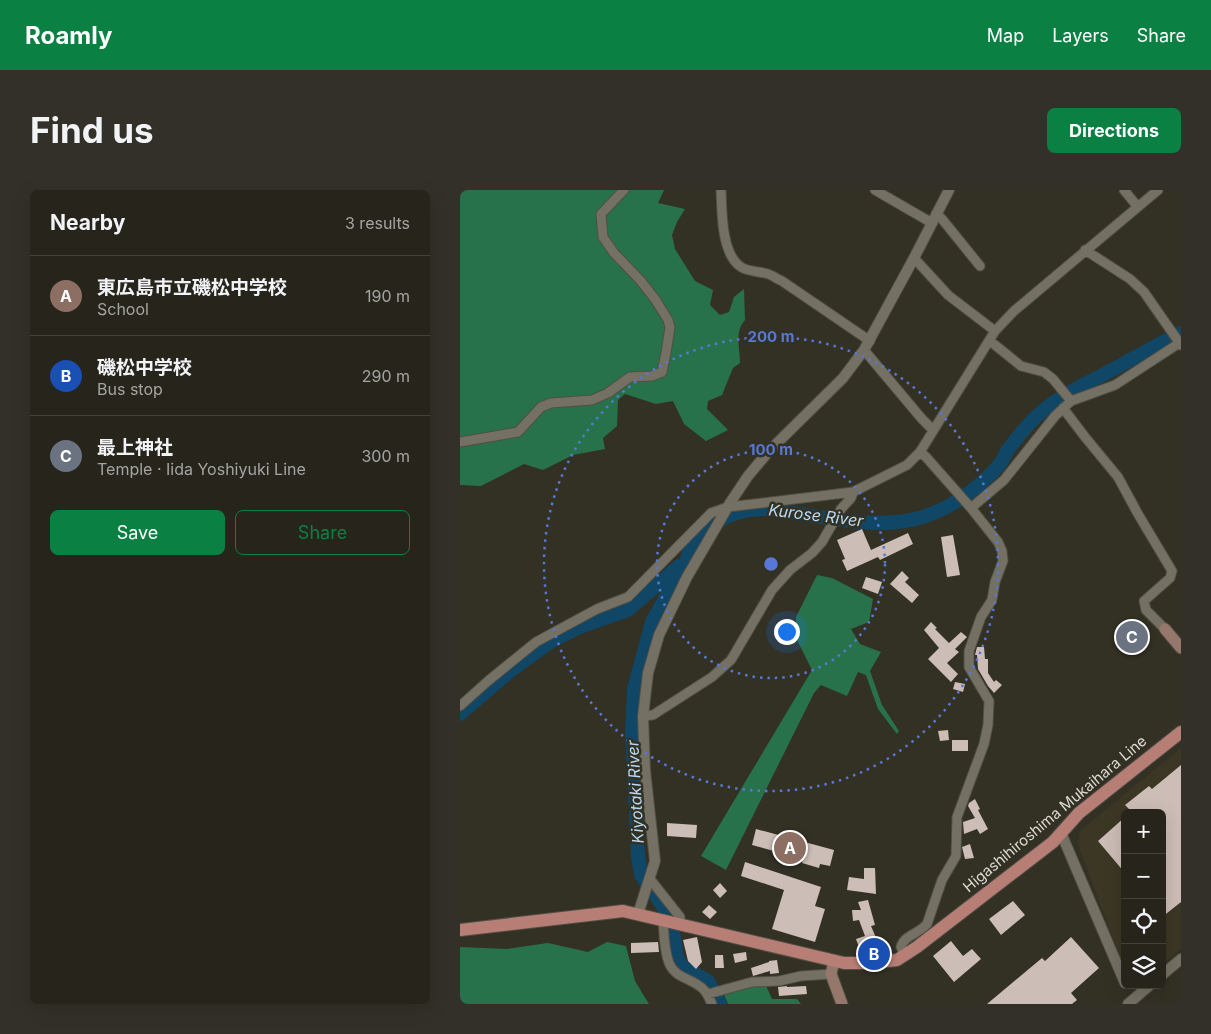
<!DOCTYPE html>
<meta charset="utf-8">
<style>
:root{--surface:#26241b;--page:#323028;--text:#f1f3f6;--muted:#a4a4a3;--line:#42413a;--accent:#0b8043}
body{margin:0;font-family:Inter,"Noto Sans JP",sans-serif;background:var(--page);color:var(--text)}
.controls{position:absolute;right:15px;bottom:15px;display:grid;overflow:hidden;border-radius:8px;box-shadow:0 5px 20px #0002}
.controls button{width:45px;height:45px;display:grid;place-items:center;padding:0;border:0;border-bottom:1px solid var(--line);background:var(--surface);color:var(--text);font:25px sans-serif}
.you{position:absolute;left:326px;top:441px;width:18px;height:18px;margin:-12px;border:4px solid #fff;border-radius:50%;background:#1a73e8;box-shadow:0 0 0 8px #1a73e833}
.badge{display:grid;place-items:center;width:32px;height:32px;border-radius:50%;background:var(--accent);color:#fff;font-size:16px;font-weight:700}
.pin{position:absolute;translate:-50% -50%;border:2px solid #fff;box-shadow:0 1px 5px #0006}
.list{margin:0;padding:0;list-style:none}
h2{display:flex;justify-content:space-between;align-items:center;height:65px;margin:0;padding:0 20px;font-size:21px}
h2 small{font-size:16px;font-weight:400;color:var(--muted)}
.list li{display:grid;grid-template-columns:32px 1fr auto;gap:15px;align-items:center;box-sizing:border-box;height:80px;padding:0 20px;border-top:1px solid var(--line)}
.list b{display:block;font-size:19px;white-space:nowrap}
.list p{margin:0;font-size:16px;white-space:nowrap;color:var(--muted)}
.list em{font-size:16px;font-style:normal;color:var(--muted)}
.actions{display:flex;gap:10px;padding:15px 20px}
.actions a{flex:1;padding:11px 0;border:1px solid var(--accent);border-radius:8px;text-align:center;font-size:18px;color:var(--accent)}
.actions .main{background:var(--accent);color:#fff}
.icon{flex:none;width:28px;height:28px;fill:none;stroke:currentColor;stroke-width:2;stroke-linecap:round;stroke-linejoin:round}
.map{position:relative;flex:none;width:721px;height:814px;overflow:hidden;border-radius:8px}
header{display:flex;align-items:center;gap:30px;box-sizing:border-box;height:70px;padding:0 25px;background:var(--accent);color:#fff}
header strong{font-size:24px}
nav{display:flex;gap:28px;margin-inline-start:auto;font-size:18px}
.intro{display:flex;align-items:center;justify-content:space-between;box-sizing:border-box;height:120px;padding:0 30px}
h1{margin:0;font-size:35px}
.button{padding:12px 22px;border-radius:8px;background:var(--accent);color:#fff;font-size:18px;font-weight:700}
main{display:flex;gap:30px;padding:0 30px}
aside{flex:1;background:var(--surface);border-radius:8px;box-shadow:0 5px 20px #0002}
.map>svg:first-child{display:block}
.built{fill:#3c3624}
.forest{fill:#28724b}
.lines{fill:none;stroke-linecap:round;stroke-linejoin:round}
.river{stroke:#104767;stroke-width:14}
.building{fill:#ccbdb6}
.minor-casing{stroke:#514e44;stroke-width:11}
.tertiary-casing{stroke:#514e44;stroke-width:12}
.secondary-casing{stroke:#514e44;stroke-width:13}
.primary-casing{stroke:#514e44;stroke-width:14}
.minor{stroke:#747063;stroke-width:9}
.tertiary{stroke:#747063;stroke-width:10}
.secondary{stroke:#96776c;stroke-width:11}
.primary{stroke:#b77e76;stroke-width:12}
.ring{fill:none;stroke:#5778d6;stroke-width:2.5;stroke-dasharray:2.5 5}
.labels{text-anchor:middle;stroke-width:5;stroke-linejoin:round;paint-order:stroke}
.street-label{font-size:15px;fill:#dddad3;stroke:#333024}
.water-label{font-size:16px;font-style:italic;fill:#b8daf4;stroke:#333024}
.centre{fill:#5778d6;stroke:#333024;stroke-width:2.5}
.ring-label{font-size:15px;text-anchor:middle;font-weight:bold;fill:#5778d6;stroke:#333024;stroke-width:5;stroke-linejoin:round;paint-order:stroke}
</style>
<header>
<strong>Roamly</strong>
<nav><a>Map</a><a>Layers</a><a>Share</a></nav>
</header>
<div class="intro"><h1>Find us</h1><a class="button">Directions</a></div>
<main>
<aside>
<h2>Nearby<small>3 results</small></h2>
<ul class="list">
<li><span class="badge" style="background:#8d6e63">A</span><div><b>東広島市立磯松中学校</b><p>School</p></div><em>190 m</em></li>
<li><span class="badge" style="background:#1a4fb4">B</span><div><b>磯松中学校</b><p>Bus stop</p></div><em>290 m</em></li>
<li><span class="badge" style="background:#6b7280">C</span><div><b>最上神社</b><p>Temple · Iida Yoshiyuki Line</p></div><em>300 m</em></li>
</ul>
<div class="actions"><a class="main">Save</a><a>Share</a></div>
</aside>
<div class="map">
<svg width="721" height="814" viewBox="0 0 721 814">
<rect width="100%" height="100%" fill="#333024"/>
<path class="built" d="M721 558V759L702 775V623H665V780L618 655 620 641Z"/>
<path class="forest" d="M0 0H204L198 13 225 19 217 32 212 45 215 59 235 91 253 100 250 115 260 125 269 122 274 107 284 99 285 130C274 142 280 158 280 173L273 178 262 205 248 211 247 219 268 240 246 251 224 234 213 211 196 214 165 204 158 210 157 236 143 248 145 259 113 265 83 280 64 274 21 296 0 295Z
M357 385 372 388 413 409 409 432 391 439 400 454 421 462 410 481 422 515 439 541 437 544 418 519 406 485 398 482 387 506 361 495 354 503 266 680 241 666 352 480 337 450 336 427Z
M147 752 166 756 175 791 189 814H0V757L47 759 88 753 128 762Z
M304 791 312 809H337L341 814H268L262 800Z"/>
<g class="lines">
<path class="river" d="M0 524 50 481 90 452 117 438 168 420 219 376
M260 814 248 791 223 777 217 768 214 747 207 722 181 685 178 665 172 542 174 499 192 432 228 368C230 338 274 320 301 319 313 318 326 322 338 324 375 329 414 337 451 330 485 323 518 300 540 274 543 270 545 265 547 261 558 246 571 230 585 219 606 202 631 191 654 179 676 167 698 154 721 143"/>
</g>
<path class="building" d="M402 339 411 360 448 343 453 354 420 370 418 367 387 381 382 370 385 369 377 350Z
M493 345 500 385 487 387 481 347Z
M442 381 449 388 445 392 459 405 452 413 430 394Z
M406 387 422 392 418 404 402 398Z
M471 432 477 438 475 439 489 453 501 442 507 447 495 459 499 462 487 473 498 484 491 492 468 469 479 458 464 440Z
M517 457H524L525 469H528V483L534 492 536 490 542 495 534 503 528 496 518 479 517 465H515Z
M495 492 505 494 503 502 493 499Z
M488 540 489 550 480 551 478 541Z
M492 550H508V561H492Z
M721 575V712L702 727V623H673L665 615 689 596 692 599Z
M515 609 520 619 518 620 528 639 520 644 517 639 504 644 503 632 515 628 508 616 509 613Z
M665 627V683L638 651Z
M207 633 237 635 236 648 207 646Z
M296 639 374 660 370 676 360 674 359 678 342 673 343 669 292 655Z
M510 654 514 668 505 669 502 657Z
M285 672 361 697 355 716 365 719 355 752 312 739 324 700 281 686Z
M404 678H415L416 704 387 700 389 687 404 689Z
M260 693 267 701 260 708 253 700Z
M408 710 415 735 411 736 420 757 411 760 409 757 400 760 396 749 405 746 399 730 393 731 392 720H401L398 712Z
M553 711 565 725 541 745 529 729Z
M249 715 257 722 250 729 242 722Z
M237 747 242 772 236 779 228 771 223 750Z
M611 747 639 778 611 803 617 810 612 814H527L582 768 585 771Z
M491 751 503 766 512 759 521 769 494 792 473 766Z
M198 752 199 762 171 763V753Z
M286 762 287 770 275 773 273 764Z
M255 765H263L264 778H255Z
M317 770 319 783 310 784V781L293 786 291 778 309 772V771Z
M327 796V797L346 796 347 804 319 806 318 797Z"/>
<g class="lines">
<g class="minor-casing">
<path id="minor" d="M261 0C262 21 261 64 281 77 289 82 299 81 308 84 312 85 317 89 322 91L410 151
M415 0 472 33
M664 0 677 16
M476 24 482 29 520 76
M625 60 670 89 684 102 721 155
M454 68 488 105 535 141
M530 151 561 176 584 182 593 189 611 211
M404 160 462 229 473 240
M603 218 625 247 658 287 678 324 712 381 710 388 684 411 686 420 705 439
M0 252 58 242 81 217 91 213 132 210 148 203 170 187 192 186 202 182 206 163 210 137 208 130 195 109 180 90 154 63 143 47 141 24 164 0
M511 318 544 290 595 226 611 211 655 195 721 152
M0 516 28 491 76 452 137 419 168 407 251 323 268 317 393 302 447 275 460 262 535 141 554 121 698 0
M183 526 193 525 252 487 271 470 312 400 330 380 352 363 362 352 381 319 391 308 393 302
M190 689 220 727 219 734
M203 730C204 743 204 760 209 773 215 788 231 788 242 798 247 802 249 808 252 814
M445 766 441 757C444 745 459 744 467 734L482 690 496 666 497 627 524 554 528 535 529 511 509 477V461L521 427 532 410 535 392 543 371 542 361 538 352 511 318 466 267 460 262
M248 804 292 792 319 791 341 786 371 784"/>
</g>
<g class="tertiary-casing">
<path id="tertiary" d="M601 643 665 793
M178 724 195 671 185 580 183 526 188 483 199 445 227 387 270 313 288 286 309 261 383 188 404 160 454 68 489 0
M702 785 721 769
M668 814 690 795"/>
</g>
<g class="secondary-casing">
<path id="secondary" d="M705 439 721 458
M374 771 371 784 382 814"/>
</g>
<g class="primary-casing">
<path id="primary" d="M0 740 163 721 384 773H410L437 770 457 757 593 652 619 623 721 542"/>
</g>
<use href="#minor" class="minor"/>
<use href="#tertiary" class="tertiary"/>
<use href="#secondary" class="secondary"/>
<use href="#primary" class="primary"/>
</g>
<g class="ring">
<circle cx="311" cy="374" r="114"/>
<circle cx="311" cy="374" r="227"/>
</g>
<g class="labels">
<g class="street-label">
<text transform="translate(595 624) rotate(-40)" y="5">Higashihiroshima Mukaihara Line</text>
</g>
<g class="water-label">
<text transform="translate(356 325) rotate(7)" y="6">Kurose River</text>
<text transform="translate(175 602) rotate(-93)" y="6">Kiyotaki River</text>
</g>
</g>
<circle cx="311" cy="374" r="8" class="centre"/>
<g class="ring-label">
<text x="311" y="152">200 m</text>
<text x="311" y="265">100 m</text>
</g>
</svg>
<div class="controls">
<button>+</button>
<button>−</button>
<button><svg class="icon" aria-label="locate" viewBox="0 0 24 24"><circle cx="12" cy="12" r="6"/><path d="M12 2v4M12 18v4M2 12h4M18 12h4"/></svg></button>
<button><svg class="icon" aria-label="layers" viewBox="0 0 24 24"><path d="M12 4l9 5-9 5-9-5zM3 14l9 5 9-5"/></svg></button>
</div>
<div class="you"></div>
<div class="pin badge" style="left:330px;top:658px;background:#8d6e63">A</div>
<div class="pin badge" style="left:414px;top:764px;background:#1a4fb4">B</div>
<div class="pin badge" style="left:672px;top:447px;background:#6b7280">C</div>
</div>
</main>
